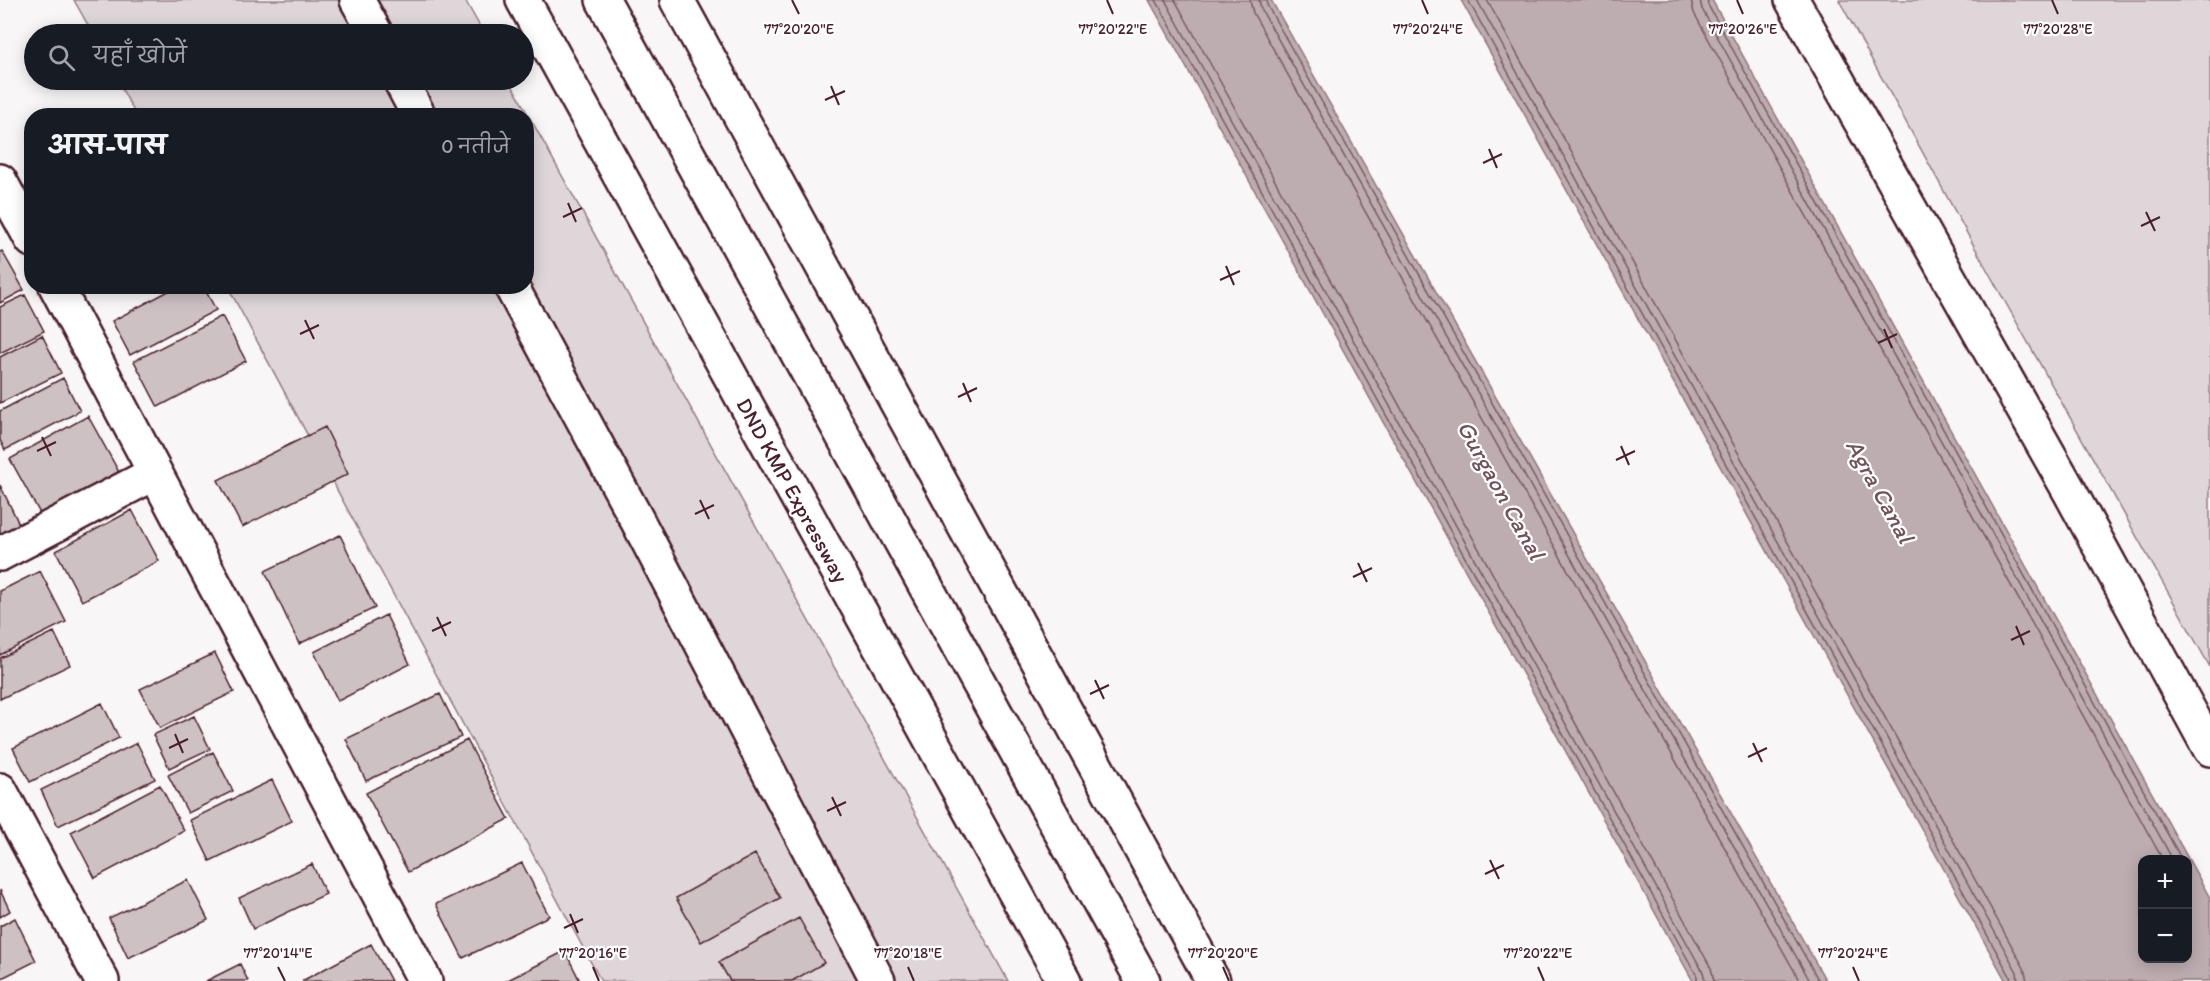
<!DOCTYPE html>
<html lang="hi">
<meta charset="utf-8">
<style>
:root{--surface:#171b24;--page:#242831;--text:#f1f3f6;--muted:#9ea1a6;--line:#363941}
body{margin:0;font-family:Itim,"Playpen Sans Deva",sans-serif;background:var(--page);color:var(--text)}
.controls{position:absolute;right:18px;bottom:18px;display:grid;overflow:hidden;border-radius:12px;box-shadow:0 3px 15px #0003}
.controls button{width:54px;height:54px;display:grid;place-items:center;padding:0;border:0;border-bottom:2px solid var(--line);background:var(--surface);color:var(--text);font:30px sans-serif}
.list{margin:0;padding:0;list-style:none}
h2{display:flex;justify-content:space-between;align-items:center;height:78px;margin:0;padding:0 24px;font-size:26px}
h2 small{font-size:20px;font-weight:400;color:var(--muted)}
.icon{flex:none;width:33px;height:33px;fill:none;stroke:currentColor;stroke-width:2;stroke-linecap:round;stroke-linejoin:round}
.map{position:relative;flex:none;width:2210px;height:981px;overflow:hidden}
.search{position:absolute;background:var(--surface);box-shadow:0 3px 15px #0003;left:24px;top:24px;width:510px;height:66px;display:flex;align-items:center;gap:15px;box-sizing:border-box;padding:0 21px;border-radius:33px;color:var(--muted);font-size:22px}
.panel{position:absolute;background:var(--surface);box-shadow:0 3px 15px #0003;left:24px;top:108px;width:510px;height:186px;border-radius:24px}
.map>svg:first-child{display:block}
.green{fill:#ded6d9;stroke:#947a82;stroke-width:1.5}
.water{fill:#bdadb0;stroke:#8f747b;stroke-width:1.5;fill-rule:evenodd}
.lines{fill:none;stroke-linecap:round;stroke-linejoin:round}
.shore{stroke:#785860;stroke-width:1.5}
.building{fill:#cdc1c4;stroke:#4a1f2b;stroke-width:1.5}
.minor-casing{stroke:#4a1f2b;stroke-width:38}
.highway-casing{stroke:#4a1f2b;stroke-width:38}
.minor{stroke:#fff;stroke-width:33}
.highway{stroke:#fff;stroke-width:33}
.ticks{fill:none;stroke:#4a1f2b;stroke-width:2}
.labels{text-anchor:middle;stroke-width:4.5;stroke-linejoin:round;paint-order:stroke}
.street-label{font-size:22px;fill:#4a1f2b;stroke:#fff}
.water-label{font-size:24px;font-style:italic;fill:#72515a;stroke:#fff}
.ticks-label{font-size:15px;text-anchor:middle;fill:#4a1f2b;stroke:#fff;stroke-width:4.5;stroke-linejoin:round;paint-order:stroke}
</style>
<div class="map">
<svg width="2210" height="981" viewBox="0 0 2210 981">
<rect width="100%" height="100%" fill="#f8f6f7"/>
<filter id="ink" filterUnits="userSpaceOnUse"><feTurbulence type="fractalNoise" baseFrequency=".0167" numOctaves="2"/><feDisplacementMap in="SourceGraphic" scale="12" xChannelSelector="R" yChannelSelector="G"/><feConvolveMatrix kernelMatrix="1 2 1 2 8 2 1 2 1" color-interpolation-filters="sRGB"/></filter>
<g filter="url(#ink)">
<path class="green" d="M74 0H465L484 34H93Z
M1839 0H2210V667L1985 266Z
M117 80H509L1008 981H601L228 287 526 286V116L136 115Z"/>
<path class="water" d="M1149 0H1271L1826 981H1693Z
M1461 0H1712L2210 898V981H2006ZM2142 860H2188V958H2142Z"/>
<g class="lines">
<path class="shore" d="M1156 0 1697 976V981
M1165 0 1703 972 1705 981
M1175 0 1711 968 1714 981
M1250 0 1253 13 1800 981
M1259 0 1261 9 1810 981
M1267 0V5L1819 981
M1468 0 2010 976 2011 981
M1477 0 2017 972 2018 981
M1487 0 2024 968 2027 981
M1691 0 1694 13 2163 860
M1700 0 1702 9 2173 860
M1707 0 1708 5 2182 860"/>
</g>
<path class="building" d="M2 251 24 290 0 303V252Z
M178 286H203L216 310 130 355 112 321Z
M25 295 44 331 0 353V307Z
M222 316 246 361 158 407 134 361Z
M42 335 61 373 0 403V357Z
M63 378 80 411 5 450 0 440V411Z
M88 416 120 474 42 517 10 459Z
M325 427 348 474 242 527 218 480Z
M0 485 21 528 0 538Z
M132 510 159 561 82 601 56 551Z
M340 535 375 608 299 644 265 571Z
M40 571 66 622 0 655V591Z
M386 615 410 664 338 701 314 652Z
M54 632 70 665 0 699V658Z
M215 653 234 692 160 728 140 689Z
M440 694 461 737 366 781 346 739Z
M102 703 119 738 30 782 13 748Z
M194 716 210 749 169 768 153 735Z
M467 740 509 819 408 872 366 793Z
M137 743 155 779 58 826 41 790Z
M213 752 233 791 188 813 168 775Z
M272 780 292 821 210 861 190 820Z
M160 785 184 831 95 878 71 832Z
M755 854 780 898 701 942 676 898Z
M522 863 549 916 463 958 436 904Z
M312 864 326 894 253 929 239 898Z
M188 880 208 920 128 958 109 918Z
M0 890 10 911 0 917Z
M15 918 36 961 0 979V926Z
M799 918 824 963 792 981H730L719 962Z
M371 944 391 981H302Z
M565 951 580 981H506Z
M240 964 248 981H206Z"/>
<g class="lines">
<g class="minor-casing">
<path id="minor" d="M357 0 376 34
M677 0 1213 981
M1792 0 2070 492 2210 749
M400 80 419 116
M0 181 32 240
M56 286 425 981
M511 286 637 520 878 981
M0 554 155 473
M0 790 102 981"/>
</g>
<g class="highway-casing">
<path id="highway" d="M523 0 1064 981
M603 0 1143 981"/>
</g>
<use href="#minor" class="minor"/>
<use href="#highway" class="highway"/>
</g>
</g>
<path class="ticks" d="M792 0 799 14M1107 0 1113 14M1422 0 1428 14M1737 0 1743 14M2052 0 2058 14M831 86 839 105M825 100 845 91M1489 149 1497 168M1483 163 1502 154M568 203 576 222M2146 212 2155 231M563 217 582 208M2141 226 2160 217M1226 266 1234 285M1220 280 1240 271M305 320 314 339M1884 329 1892 348M300 334 319 325M1878 343 1897 334M963 383 971 402M958 397 977 388M42 437 51 456M1621 446 1629 465M37 451 56 442M1616 460 1635 451M700 500 709 519M695 514 714 505M1358 563 1367 582M1353 577 1372 568M437 617 446 636M2016 626 2024 645M432 631 451 622M2011 640 2030 631M1095 680 1104 699M1090 694 1109 685M175 734 183 753M1753 743 1762 762M169 748 188 739M1748 757 1767 748M832 797 841 816M827 811 846 802M1490 860 1499 879M1485 874 1504 865M570 914 578 933M564 928 583 919M278 967 285 981M593 967 599 981M908 967 914 981M1223 967 1229 981M1538 967 1544 981M1853 967 1859 981"/>
<g class="labels">
<g class="street-label">
<text transform="translate(793 490) rotate(61)" y="8">DND KMP Expressway</text>
</g>
<g class="water-label">
<text transform="translate(1501 490) rotate(61)" y="8">Gurgaon Canal</text>
<text transform="translate(1880 491) rotate(61)" y="8">Agra Canal</text>
</g>
</g>
<g class="ticks-label">
<text x="799" y="34">77°20'20"E</text>
<text x="1113" y="34">77°20'22"E</text>
<text x="2058" y="34">77°20'28"E</text>
<text x="1428" y="34">77°20'24"E</text>
<text x="1743" y="34">77°20'26"E</text>
<text x="278" y="958">77°20'14"E</text>
<text x="593" y="958">77°20'16"E</text>
<text x="908" y="958">77°20'18"E</text>
<text x="1223" y="958">77°20'20"E</text>
<text x="1538" y="958">77°20'22"E</text>
<text x="1853" y="958">77°20'24"E</text>
</g>
</svg>
<div class="controls">
<button>+</button>
<button>−</button>
</div>
<div class="search"><svg class="icon" aria-label="search" viewBox="0 0 24 24"><circle cx="10" cy="10" r="6"/><path d="M15 15l6 6"/></svg>यहाँ खोजें</div>
<section class="panel">
<h2>आस-पास<small>0 नतीजे</small></h2>
<ul class="list">
</ul>
</section>
</div>
